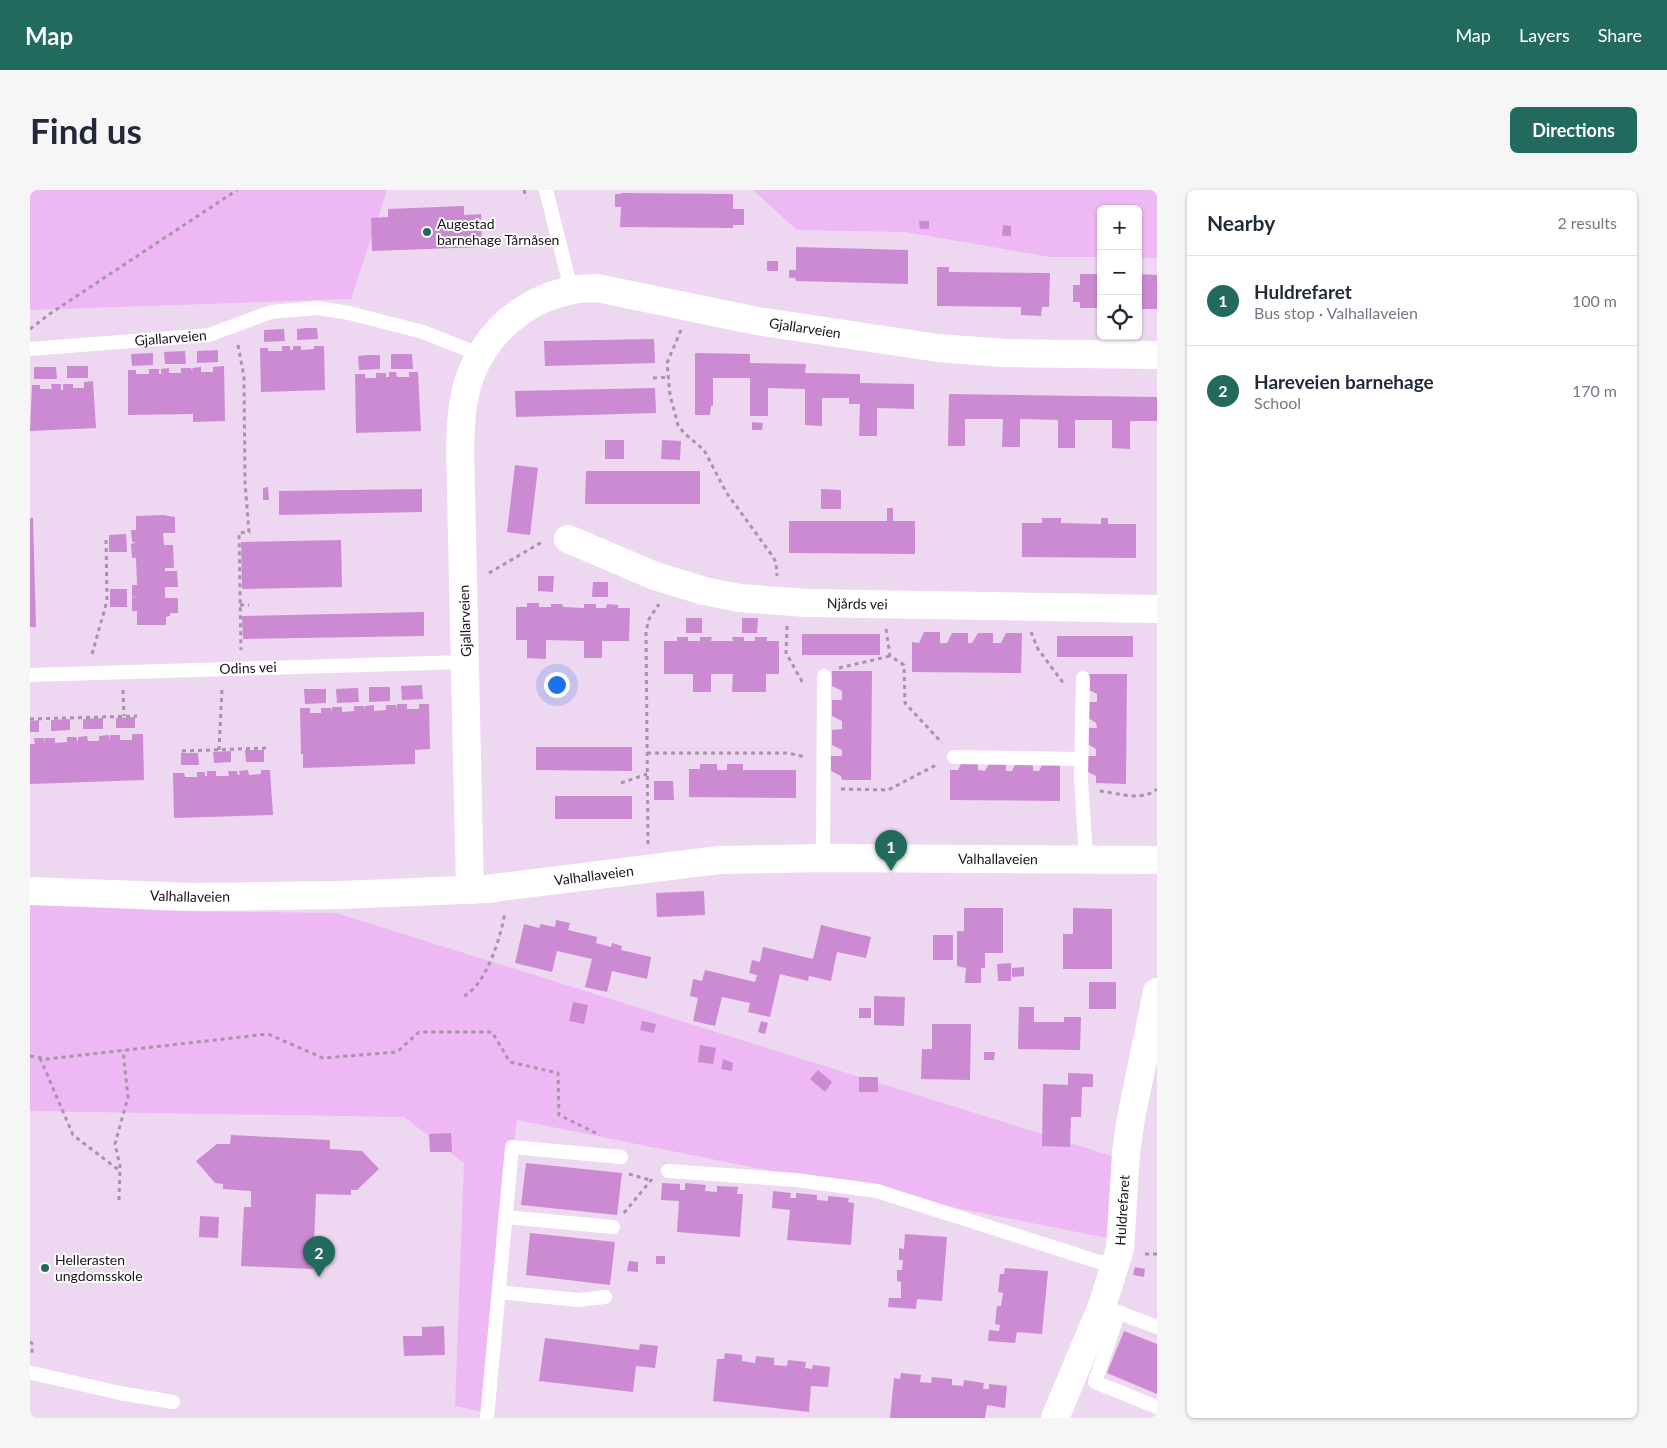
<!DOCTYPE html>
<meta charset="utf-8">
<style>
:root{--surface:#fff;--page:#f6f6f7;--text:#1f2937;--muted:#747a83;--line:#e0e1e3;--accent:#22695e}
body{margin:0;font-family:Lato,sans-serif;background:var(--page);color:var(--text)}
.controls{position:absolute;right:15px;top:15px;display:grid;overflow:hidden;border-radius:8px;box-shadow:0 1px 4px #0004}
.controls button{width:45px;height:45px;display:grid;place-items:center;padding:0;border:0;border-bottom:1px solid var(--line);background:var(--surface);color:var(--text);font:25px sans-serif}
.you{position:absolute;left:526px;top:494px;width:18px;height:18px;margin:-12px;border:4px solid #fff;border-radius:50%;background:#1a73e8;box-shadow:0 0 0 8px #1a73e833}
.badge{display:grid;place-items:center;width:32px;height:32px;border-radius:50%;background:var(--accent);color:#fff;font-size:16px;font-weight:700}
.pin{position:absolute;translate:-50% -41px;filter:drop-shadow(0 1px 2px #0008)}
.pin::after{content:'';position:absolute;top:26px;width:18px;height:15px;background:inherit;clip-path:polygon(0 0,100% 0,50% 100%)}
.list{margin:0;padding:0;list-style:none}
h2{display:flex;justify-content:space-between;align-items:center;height:65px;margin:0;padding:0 20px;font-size:21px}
h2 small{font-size:16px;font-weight:400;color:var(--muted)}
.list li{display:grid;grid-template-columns:32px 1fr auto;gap:15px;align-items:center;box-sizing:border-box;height:90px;padding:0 20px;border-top:1px solid var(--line)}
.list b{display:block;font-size:19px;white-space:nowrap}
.list p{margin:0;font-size:16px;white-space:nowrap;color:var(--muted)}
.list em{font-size:16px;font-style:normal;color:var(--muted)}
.icon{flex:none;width:28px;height:28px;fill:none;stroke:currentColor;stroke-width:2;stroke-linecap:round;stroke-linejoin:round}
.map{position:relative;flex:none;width:1127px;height:1228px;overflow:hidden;border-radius:8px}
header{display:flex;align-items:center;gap:30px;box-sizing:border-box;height:70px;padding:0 25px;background:var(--accent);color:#fff}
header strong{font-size:24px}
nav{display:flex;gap:28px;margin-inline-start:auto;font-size:18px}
.intro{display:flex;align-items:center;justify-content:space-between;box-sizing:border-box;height:120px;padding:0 30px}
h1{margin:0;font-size:35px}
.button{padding:12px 22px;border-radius:8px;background:var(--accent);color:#fff;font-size:18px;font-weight:700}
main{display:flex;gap:30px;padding:0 30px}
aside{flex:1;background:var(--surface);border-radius:8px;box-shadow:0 1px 4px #0004}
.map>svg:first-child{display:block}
.green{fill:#eeb8f4}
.building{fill:#cb8ad2}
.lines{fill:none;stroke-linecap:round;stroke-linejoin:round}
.path{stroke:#a694a8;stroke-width:3;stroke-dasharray:4 4;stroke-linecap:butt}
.service{stroke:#fff;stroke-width:14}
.minor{stroke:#fff;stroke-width:28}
.tertiary{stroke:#fff;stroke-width:28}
.poi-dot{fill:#22695e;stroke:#fff;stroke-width:2}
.labels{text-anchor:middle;stroke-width:4;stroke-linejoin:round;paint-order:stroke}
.poi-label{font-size:14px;fill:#1a121b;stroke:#fff;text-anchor:start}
.street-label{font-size:14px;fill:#1a121b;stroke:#fff}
</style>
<header>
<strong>Map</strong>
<nav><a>Map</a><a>Layers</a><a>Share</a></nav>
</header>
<div class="intro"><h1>Find us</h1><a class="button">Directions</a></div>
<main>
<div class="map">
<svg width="1127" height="1228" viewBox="0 0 1127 1228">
<rect width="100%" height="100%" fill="#eed7f1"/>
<path class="green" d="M0 0H357L321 109 0 120Z
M723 0H1127V68H1108V19H1071V67H1020L876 42 767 40Z
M0 713 141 721 306 723 1101 972 1087 1050 487 930 453 1222 425 1216 434 973 374 927 0 921Z"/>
<path class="building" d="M591 3 703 4V19H714V35H703V38L590 37 591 17H585V4H591Z
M434 16V25L451 24 452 57 342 61 341 28 358 27V19Z
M889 31H899V39H890Z
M973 35 981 36V46H972Z
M766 57 878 60V94L766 91 765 88H759V80H766Z
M737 71H748V81H737Z
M907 77H919V82L1020 83 1019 117H1012L1011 126 991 125V117L907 116Z
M1050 84H1071V118H1050V112H1043V95H1050Z
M1108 84 1127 85V119H1108Z
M277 138H287L288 149 267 150V139Z
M254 139 255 151 234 152V140Z
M624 149 625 173 515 176 514 151Z
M252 156H260V160H263V156H271V160L284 159V156H294L295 200 231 202 230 158H238V161H252Z
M188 160V172L167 173V161Z
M155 161 156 174H135L134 162Z
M123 163V175L102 176 101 164Z
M665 163 720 164V173L776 174 775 183 830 184V193L884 194V219L847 218V246H829L830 214H819V208H792V236L775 235V199L738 198V226H720V188H683V216H681L680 225H665Z
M361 164H382L383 179H361Z
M339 165H350V179L329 180 328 166Z
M37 176H58V188H37Z
M194 176 195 231 163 232V224L98 225V180H106V184H119V179H129V184H131V179L139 178V183H151V178H161L163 183 162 178 171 177V182H183V177Z
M4 177H26L27 189H4Z
M359 182H366L367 187H379V182H388L391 241 326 243 325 184H335V188H346V183H356V187H359Z
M63 191 66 238 0 241 2 195H10V199H22L21 194H31V200H33V194H43V198H54V192Z
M625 198 626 223 486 227 485 201Z
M919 204 1127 207V231H1100V259L1082 258V230H1045V258H1028V230L990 229V257H972L973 229H935V256H918Z
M722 232 733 233 732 240H722Z
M575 250H594V269H575Z
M632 250 651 251 650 270 631 269Z
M485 275 508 278 500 345 477 342Z
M556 281H670V314H555Z
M238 297 239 310H233V298Z
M392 299V322L249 325V301Z
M791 299 811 300V319H791Z
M857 318H863V331H885V364L759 363V331H857Z
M133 325 145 327V343H133L134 355H143L144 378H135V381H147L148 397H135V408H148V423H140V426L136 427V435H107V421H102V408L107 406 102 407V395H107L106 368H102L101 354 106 352H102L101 340H106V326Z
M0 328H3L6 437H0Z
M1012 328H1031V333L1071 334V328H1078V334H1106V368L992 367V333H1012Z
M96 344 97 362H79V345Z
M311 350 312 397 212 399 211 352Z
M508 386H524L523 402 508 401Z
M563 392H578V407H562Z
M80 399H97V417H80Z
M497 413H509V417H521V414H532L533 417 554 418V414H566V418H576L577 414 588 415V418H600L599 451H572V468H554V451L516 450V469L497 468V450H486V417H497Z
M394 422V446L213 449 212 426Z
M656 428H672V443H656Z
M712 428H728L727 443H712Z
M894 442H910V453H917L922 443H938V453H942L948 443H963V453H971L976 443H992L991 483 882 482V452L889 453Z
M772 444H850V465H772Z
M1027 446H1103V467H1027Z
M647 447H658V451H670V447H682L681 451H703L702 447H714V451H725V447H737V451H749V484H736V502H702L703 484H681V502H663V484H634V451H647Z
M802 481H842L841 590H812L811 586 801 581V566H812V560L802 555V540L812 539V531L802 526V510H812V501L802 496Z
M1057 484H1097L1096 594 1066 593V586L1056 581 1055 566H1066V559L1056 553V538H1067L1066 533 1057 527V512H1067V504L1057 499Z
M392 495 393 509 372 510 371 496Z
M339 497H360V511L339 512Z
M328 498 329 512 307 513 306 499Z
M274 499H296V513L275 514Z
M367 514H377V519H389V514H399L400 559 385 560V574L273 578V564H271L270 518H280V523H291V518H301L302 522V517H312V522L324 521V516H334L335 521V516L344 515V521L356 520V515H366L367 520Z
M105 527V538H86V528Z
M73 528V539H53V529Z
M40 529V540L21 541V530Z
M9 530V542H0V531Z
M102 544H113L114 590 0 594V554H5L4 548H14V553L15 548H25V553L37 552V547H46L48 552V547L57 546 58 551H69V546L79 545 80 551V545H90V550H102Z
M506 557H602V581L506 580Z
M215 560H234V572H216Z
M201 561V572L184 573 183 562Z
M151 563H168L169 575H151Z
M933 570H948V580L955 581 961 570 976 571V581H982L987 570 1003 571V581H1009L1014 571H1030V611L920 610V580H928Z
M670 574H687V580H697V574H713V580H766V608L659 607V579H670Z
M218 580 219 585 231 584V580H240L243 625 144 628 143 583H154L155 587H167V582H175V586H177V581H186V586H199L198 581H207L208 585H210L209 581Z
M624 591H643L644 610H624Z
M525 606H602V629H525Z
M674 701 675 725 627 727 626 703Z
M934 718H973V763H955V778H951V793H935L936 778 927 776V741H934Z
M1043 718 1082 719V779H1033V744H1043Z
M526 730 540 733 538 740 567 747 566 753 581 757 582 753 592 756 591 760 621 767 617 789 582 781 577 802 555 797 562 769 527 761 522 782 485 773 494 734 509 738 511 734 525 737Z
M791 735 841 747 836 768 807 762 801 791 779 786 778 791 750 784 740 827 718 822 720 813 692 807 685 836 663 831 668 808 660 806 663 789 672 791 675 780 725 792 727 785 719 783 722 770 730 772 733 757 783 769Z
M903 745H923V770H903Z
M981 773V791H968L967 774Z
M994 777V786L982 787V778Z
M1059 792H1086V819H1059Z
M844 806 875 807 874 836 844 835Z
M543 812 558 815 554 834 539 831Z
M989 817H1004V832H1034V827H1051L1050 860 988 859Z
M829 818H841V828H829Z
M612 831 626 834 624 843 610 840Z
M731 831 738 833 735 844 728 842Z
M902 834H941L940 890 891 889 892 859H902Z
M670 855 686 858 683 874 668 872Z
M954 862H965L964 870H954Z
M693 869 703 873 702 881 691 879Z
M788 880 802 892 795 902 780 889Z
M1038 883 1063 884V897H1052L1051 927H1041L1040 957 1012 956 1013 894 1038 895Z
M829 887H848V902H829Z
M421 943 422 962H400L399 944Z
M201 945 300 950V959L332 961 349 979 327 1000H321V1005L286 1004 283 1079 211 1076 214 1017H221V1001L193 999V994L185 993 166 971 187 954H200Z
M496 973 592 983 587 1025 491 1015Z
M632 993 650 994V1000H655V993L676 995 675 1001 687 1002V996L708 997 707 1004H713L710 1047 647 1042 649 1011 631 1010Z
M743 1001 761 1003 760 1008H766V1003L787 1005V1010L798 1011V1006L819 1008 818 1012 824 1013 821 1055 757 1050 760 1020 742 1018Z
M170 1026 189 1027 188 1048 169 1047Z
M500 1043 585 1052 580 1095 496 1085Z
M875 1044 917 1047 912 1111 887 1109 886 1119 858 1117 859 1108H871V1092L867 1091V1080H872L873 1070H869V1058L874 1059Z
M626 1066H635V1074H626Z
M599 1071 608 1072V1082L597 1081Z
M1105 1077 1115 1079 1114 1087 1103 1085Z
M975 1078 1018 1081 1012 1144 987 1142 985 1153 958 1151 959 1140 969 1141 970 1135 965 1134 967 1116H971L973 1103 968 1102 970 1084H974Z
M414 1136 415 1165 374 1166 373 1146H392V1137Z
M1094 1141 1127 1154V1204L1077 1183Z
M515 1148 609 1160 610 1154 628 1156 625 1178 606 1176 603 1202 509 1191Z
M695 1163 712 1165V1171L725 1173 726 1166 744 1168V1175L757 1176 758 1170 776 1172 775 1178 782 1179 783 1175 800 1177 798 1197 781 1196 779 1222 683 1211 687 1169H694Z
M871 1183 891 1185 890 1192 901 1193 902 1187 922 1189V1195L933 1196 934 1190 954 1193 953 1199H959V1194L977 1196 975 1218 957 1215 955 1228H860L864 1188 870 1189Z"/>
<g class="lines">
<path class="path" d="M494 0 496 8
M0 139 21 123 207 0
M651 140 637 173 640 205 648 235 654 243 674 260 696 302 741 364 746 372 747 386
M208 155 214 187 215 293 219 342 209 343 211 460
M623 188 637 187
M459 383 512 352
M210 415H219
M757 436 756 463 774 495
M856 439 860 466 874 475 875 513 912 553
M1001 442 1008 459 1034 494
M62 464 77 411 76 348
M809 478 860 466
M93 500 94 526
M0 529 107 526
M189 560 192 499
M152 561 236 558
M617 563H757L776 567
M591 593 617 584
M811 599 858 600 908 574
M1070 601C1088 603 1112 612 1127 599
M618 654 616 441 619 429 629 414
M434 806C456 795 471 747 475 722
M0 866 17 869 238 844 293 868 367 862 389 842H462L480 872 528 883 529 925 570 945
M10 868 43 945 90 981
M599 984 620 990
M89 1010 90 976 85 954 98 907 93 860
M594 1023 622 989
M1115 1064H1127
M0 1152 2 1153V1165"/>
<g class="service">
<path d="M516 0 541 99"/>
<path id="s1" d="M0 159 179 145 241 122 287 118 319 123 393 142 451 165"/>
<path d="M0 485 436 472"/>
<path d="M1053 488 1051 588 1056 669"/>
<path d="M924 567 1051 569"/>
<path d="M793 668 794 486"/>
<path d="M638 981 766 990 847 1001 1085 1077"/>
<path d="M476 1027 583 1037"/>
<path d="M469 1102 548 1110 575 1107"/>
<path d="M1082 1120 1127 1137"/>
<path d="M1089 1122 1065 1192 1127 1217"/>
<path d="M2 1183 90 1203 143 1212"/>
<path d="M457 1228 482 957 591 967"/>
</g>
<g class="minor">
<path id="s2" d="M538 349 625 386 674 401 709 408 777 413 1127 419"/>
<path id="s3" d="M440 700 430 257C431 232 432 207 441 184 462 132 511 98 567 98L727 131 908 158 974 163 1127 165"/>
<path id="s4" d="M1025 1228 1072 1116 1090 1059 1096 963 1101 928 1127 802"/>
</g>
<path class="tertiary" id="s5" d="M0 701 165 707 310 705 456 699 689 670 793 668 1127 670"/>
</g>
<g class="poi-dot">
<circle cx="397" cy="42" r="5"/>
<circle cx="15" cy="1078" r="5"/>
</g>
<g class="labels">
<g class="poi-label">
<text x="407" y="39">Augestad<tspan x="407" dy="16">barnehage Tårnåsen</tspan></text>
<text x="25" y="1075">Hellerasten<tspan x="25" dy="16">ungdomsskole</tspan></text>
</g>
<g class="street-label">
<text dy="5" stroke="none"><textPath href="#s3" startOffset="891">Gjallarveien</textPath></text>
<text dy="5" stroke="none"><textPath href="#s1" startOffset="141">Gjallarveien</textPath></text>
<text dy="5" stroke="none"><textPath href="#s2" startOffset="300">Njårds vei</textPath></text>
<text transform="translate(435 431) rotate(-92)" y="5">Gjallarveien</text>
<text transform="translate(218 478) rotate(-2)" y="5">Odins vei</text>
<text dy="5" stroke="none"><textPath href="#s5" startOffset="970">Valhallaveien</textPath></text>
<text dy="5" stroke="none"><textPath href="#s5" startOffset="565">Valhallaveien</textPath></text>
<text dy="5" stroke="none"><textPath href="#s5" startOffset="160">Valhallaveien</textPath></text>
<text dy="5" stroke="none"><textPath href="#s4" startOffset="220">Huldrefaret</textPath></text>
</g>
</g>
</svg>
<div class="controls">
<button>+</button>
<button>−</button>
<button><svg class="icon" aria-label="locate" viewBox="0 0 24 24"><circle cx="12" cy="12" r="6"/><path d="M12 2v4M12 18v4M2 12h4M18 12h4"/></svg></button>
</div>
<div class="you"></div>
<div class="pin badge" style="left:861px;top:681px">1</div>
<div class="pin badge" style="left:289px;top:1087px">2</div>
</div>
<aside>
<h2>Nearby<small>2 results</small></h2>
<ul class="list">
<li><span class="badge">1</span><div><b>Huldrefaret</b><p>Bus stop · Valhallaveien</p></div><em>100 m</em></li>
<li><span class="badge">2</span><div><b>Hareveien barnehage</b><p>School</p></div><em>170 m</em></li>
</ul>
</aside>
</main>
